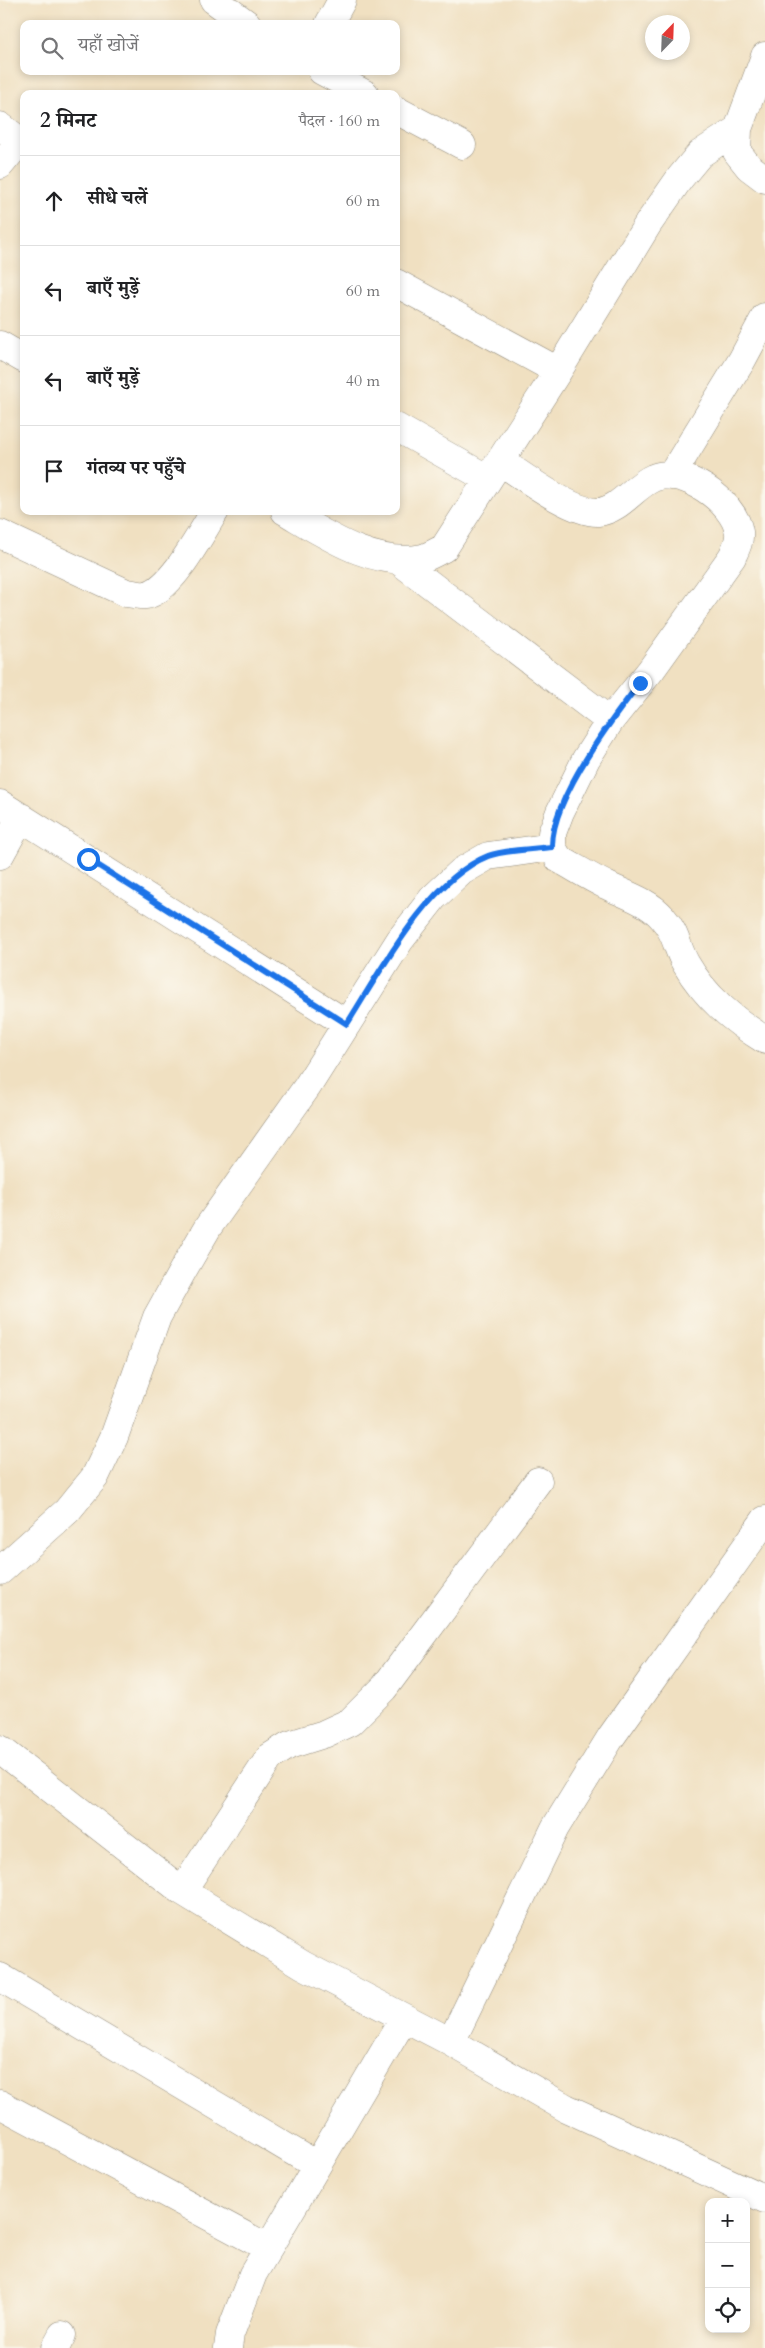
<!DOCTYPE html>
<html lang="hi">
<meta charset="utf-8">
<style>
:root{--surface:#fff;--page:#f6f6f6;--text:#202124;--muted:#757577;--line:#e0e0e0}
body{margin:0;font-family:Cardo,"Noto Serif Devanagari",serif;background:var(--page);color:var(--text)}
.controls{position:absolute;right:15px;bottom:15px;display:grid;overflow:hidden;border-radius:10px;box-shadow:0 2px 8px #0003}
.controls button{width:45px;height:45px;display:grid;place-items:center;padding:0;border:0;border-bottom:1px solid var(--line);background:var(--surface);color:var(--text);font:25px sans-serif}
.compass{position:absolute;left:645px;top:15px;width:45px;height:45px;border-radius:50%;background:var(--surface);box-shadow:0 2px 8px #0003;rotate:23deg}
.stop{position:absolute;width:15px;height:15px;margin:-11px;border:4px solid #1a73e8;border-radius:50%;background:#fff}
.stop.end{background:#1a73e8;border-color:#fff;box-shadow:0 1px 5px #0008}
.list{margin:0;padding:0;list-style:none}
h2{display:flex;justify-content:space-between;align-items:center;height:65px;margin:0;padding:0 20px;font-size:21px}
h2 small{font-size:16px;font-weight:400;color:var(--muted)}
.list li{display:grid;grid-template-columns:32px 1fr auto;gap:15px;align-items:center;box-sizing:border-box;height:90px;padding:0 20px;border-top:1px solid var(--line)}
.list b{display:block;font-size:19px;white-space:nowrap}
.list em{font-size:16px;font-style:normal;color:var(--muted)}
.icon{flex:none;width:28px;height:28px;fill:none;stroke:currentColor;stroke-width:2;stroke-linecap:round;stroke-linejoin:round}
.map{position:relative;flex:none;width:765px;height:2348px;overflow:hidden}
.search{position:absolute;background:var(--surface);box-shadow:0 2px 8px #0003;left:20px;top:20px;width:380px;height:55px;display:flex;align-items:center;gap:12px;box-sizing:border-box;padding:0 18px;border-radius:10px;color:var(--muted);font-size:19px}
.panel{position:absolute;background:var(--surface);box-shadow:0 2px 8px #0003;left:20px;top:90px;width:380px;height:425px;border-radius:10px}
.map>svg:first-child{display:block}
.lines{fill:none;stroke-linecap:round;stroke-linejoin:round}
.minor-casing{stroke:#8e8676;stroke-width:29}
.minor{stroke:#fff;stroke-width:28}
.route{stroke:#1a73e8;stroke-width:6}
</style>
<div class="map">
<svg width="765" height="2348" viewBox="0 0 765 2348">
<rect width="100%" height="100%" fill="#fbf7ec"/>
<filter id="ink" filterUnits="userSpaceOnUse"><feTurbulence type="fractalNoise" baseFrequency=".02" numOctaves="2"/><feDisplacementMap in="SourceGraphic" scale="10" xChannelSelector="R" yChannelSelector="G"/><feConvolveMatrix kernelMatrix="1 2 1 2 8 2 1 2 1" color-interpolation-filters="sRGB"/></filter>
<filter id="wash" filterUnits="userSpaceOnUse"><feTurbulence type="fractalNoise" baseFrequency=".0096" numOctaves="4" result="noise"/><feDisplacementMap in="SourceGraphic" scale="20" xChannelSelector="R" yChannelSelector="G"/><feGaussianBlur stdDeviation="1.12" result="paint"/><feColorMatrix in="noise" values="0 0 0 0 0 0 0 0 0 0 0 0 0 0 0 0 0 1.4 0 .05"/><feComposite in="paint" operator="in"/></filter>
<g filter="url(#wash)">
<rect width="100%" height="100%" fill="#f0e0c1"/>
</g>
<g filter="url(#ink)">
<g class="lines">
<g class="minor-casing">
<path id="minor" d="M214 0 247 24
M329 24 342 0
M765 56 738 129 737 152 749 167 765 179
M322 71 365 94
M396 110 462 145
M0 126 24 144
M0 165 20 141
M396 283 558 371
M0 345 24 359
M396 427 488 479
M500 461C523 476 572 513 598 512 620 510 634 486 653 478 682 465 734 501 739 532 740 541 736 548 732 557L651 670 610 721 586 759 560 812 552 833V847L559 859C574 867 589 877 606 885 624 894 648 901 662 917 677 934 676 947 686 964 705 997 733 1020 765 1040
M671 476 742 360 765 317
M285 511C326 535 374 568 423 558 430 556 438 551 444 548L558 371 648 224 680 178 700 154 738 129
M0 534 126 593C131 593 140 596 146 595 172 590 201 533 215 511
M398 560 610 721
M0 804 347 1024
M0 855 21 817
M0 1571 67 1511 95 1477 114 1437 157 1317 183 1270 208 1227 307 1087 400 940 433 898 462 871 488 856 552 847
M0 1749 182 1891 303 1965 451 2042 566 2108 765 2199
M182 1891 270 1757 289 1745 324 1734 350 1722 384 1688 538 1481
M0 1977 316 2165
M451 2042 555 1828 611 1737 765 1520
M0 2104 268 2248
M55 2348 62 2335
M228 2348 230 2334 253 2274 404 2018"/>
</g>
<use href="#minor" class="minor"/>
</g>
</g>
<g class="lines" filter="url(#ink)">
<path class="route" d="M88 859 347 1024C380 972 428 880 488 856 502 850 535 849 552 847 551 799 611 720 640 683"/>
</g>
</svg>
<div class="controls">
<button>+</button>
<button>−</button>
<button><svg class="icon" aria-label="locate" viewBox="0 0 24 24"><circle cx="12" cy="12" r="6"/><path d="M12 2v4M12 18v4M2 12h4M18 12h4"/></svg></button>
</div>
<svg class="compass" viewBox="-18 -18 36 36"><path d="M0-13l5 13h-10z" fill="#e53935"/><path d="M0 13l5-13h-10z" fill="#757577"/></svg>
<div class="stop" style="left:88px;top:859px"></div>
<div class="stop end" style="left:640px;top:683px"></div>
<div class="search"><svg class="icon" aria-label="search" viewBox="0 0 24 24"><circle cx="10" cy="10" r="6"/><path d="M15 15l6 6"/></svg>यहाँ खोजें</div>
<section class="panel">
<h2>2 मिनट<small>पैदल · 160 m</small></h2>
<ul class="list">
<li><svg class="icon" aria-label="ahead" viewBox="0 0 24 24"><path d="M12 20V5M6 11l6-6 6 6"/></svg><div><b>सीधे चलें</b></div><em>60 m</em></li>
<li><svg class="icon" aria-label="left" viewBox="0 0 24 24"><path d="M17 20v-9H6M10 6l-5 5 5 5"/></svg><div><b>बाएँ मुड़ें</b></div><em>60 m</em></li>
<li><svg class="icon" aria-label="left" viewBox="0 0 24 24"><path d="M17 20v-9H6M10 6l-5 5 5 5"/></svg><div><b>बाएँ मुड़ें</b></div><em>40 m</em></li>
<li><svg class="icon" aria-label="arrive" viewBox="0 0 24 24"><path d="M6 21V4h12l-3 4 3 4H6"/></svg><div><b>गंतव्य पर पहुँचे</b></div></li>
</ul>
</section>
</div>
